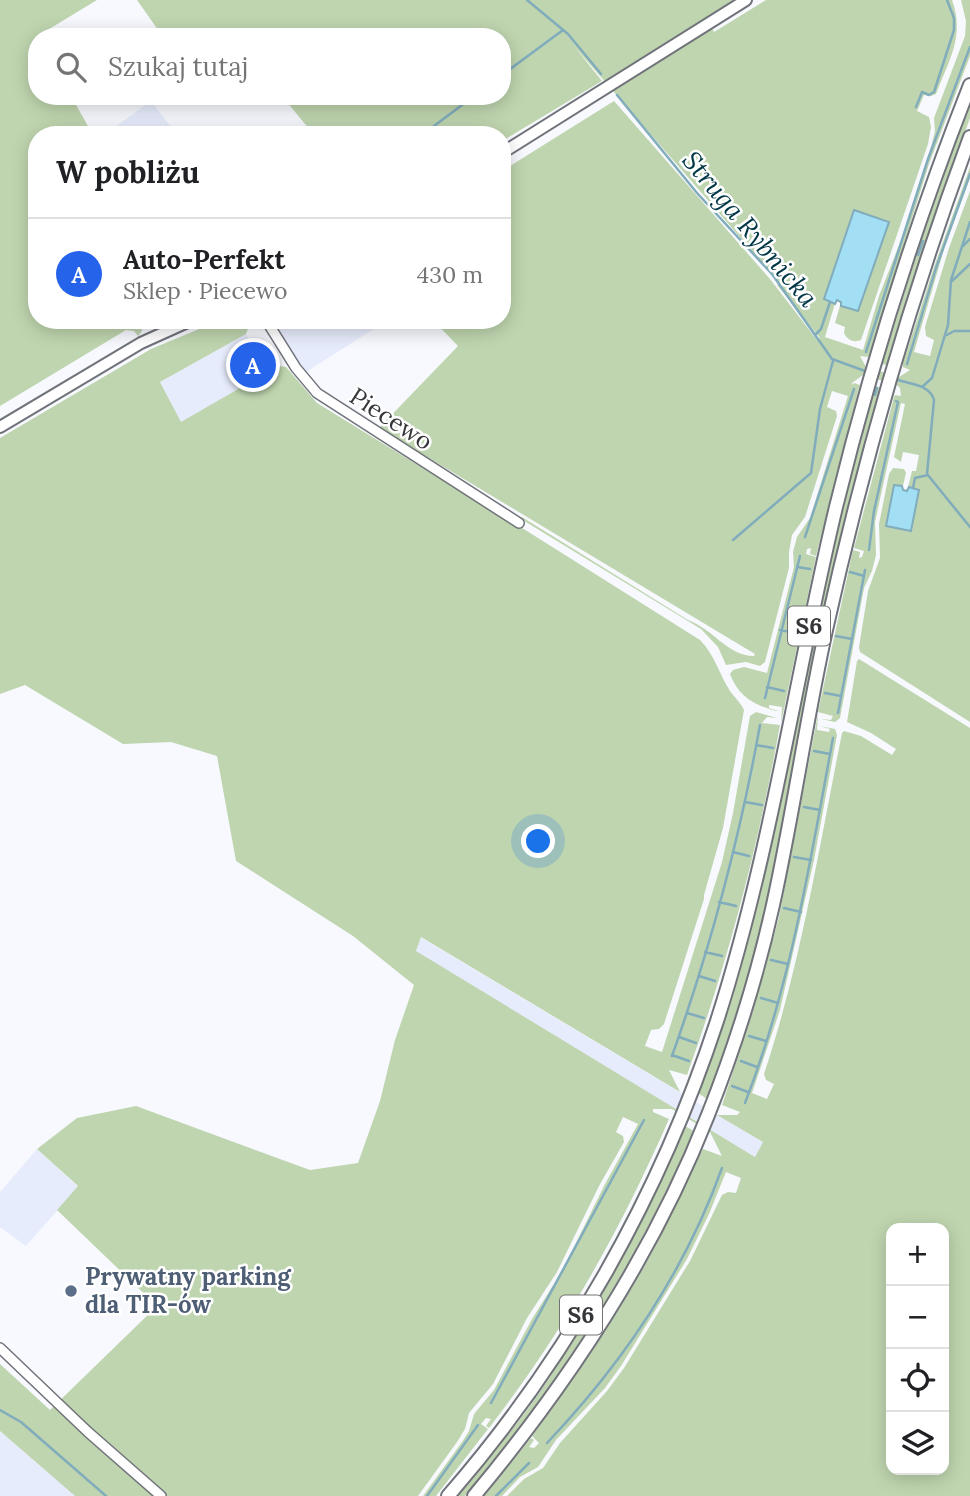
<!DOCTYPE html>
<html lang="pl">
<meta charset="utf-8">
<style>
:root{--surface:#fff;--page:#f2f2f2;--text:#202124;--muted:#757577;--line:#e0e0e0;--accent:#2563eb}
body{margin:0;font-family:Lora,serif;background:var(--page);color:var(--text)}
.controls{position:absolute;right:21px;bottom:21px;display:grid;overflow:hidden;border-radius:14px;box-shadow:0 4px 18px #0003}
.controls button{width:63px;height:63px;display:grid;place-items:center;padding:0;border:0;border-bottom:2px solid var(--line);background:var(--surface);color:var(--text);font:35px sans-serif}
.you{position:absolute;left:539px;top:842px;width:24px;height:24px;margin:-18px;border:5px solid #fff;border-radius:50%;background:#1a73e8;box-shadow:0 0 0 10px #1a73e833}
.badge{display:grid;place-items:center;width:46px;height:46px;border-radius:50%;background:var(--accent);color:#fff;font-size:23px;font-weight:700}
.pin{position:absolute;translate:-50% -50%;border:4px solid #fff;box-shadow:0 2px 7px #0006}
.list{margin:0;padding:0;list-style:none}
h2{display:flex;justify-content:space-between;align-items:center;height:91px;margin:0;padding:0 28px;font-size:30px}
h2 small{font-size:23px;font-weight:400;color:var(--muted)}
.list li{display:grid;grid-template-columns:46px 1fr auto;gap:21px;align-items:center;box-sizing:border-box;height:112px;padding:0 28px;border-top:2px solid var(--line)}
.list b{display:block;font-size:26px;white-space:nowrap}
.list p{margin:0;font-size:23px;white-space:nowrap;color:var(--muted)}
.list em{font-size:23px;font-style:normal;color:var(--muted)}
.icon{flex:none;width:38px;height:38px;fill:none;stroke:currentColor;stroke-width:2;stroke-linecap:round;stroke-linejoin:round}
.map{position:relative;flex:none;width:970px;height:1496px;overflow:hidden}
.search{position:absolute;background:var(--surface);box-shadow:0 4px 18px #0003;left:28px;top:28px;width:483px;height:77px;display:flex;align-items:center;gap:18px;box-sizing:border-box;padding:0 24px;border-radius:28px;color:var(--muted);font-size:26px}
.panel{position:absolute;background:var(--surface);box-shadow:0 4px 18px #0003;left:28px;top:126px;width:483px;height:203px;border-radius:28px}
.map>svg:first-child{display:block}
.built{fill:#e7ecfc}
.green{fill:#bfd5af;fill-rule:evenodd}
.water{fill:#a2dff4;stroke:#81acbc;stroke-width:2}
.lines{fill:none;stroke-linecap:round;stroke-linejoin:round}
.stream{stroke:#81acbc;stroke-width:2.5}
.minor-casing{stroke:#70737a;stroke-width:12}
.major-casing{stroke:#70737a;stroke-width:14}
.highway-casing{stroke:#70737a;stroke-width:16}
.minor{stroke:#fff;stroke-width:9}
.major{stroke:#fff;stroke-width:10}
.highway{stroke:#fff;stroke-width:12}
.service-dot{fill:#5c6f8a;stroke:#fff;stroke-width:2.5}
.labels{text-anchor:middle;stroke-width:5;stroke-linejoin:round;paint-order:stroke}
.shield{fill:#fff;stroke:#727274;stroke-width:2}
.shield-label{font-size:23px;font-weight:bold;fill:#353639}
.street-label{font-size:24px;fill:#353639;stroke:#fff}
.service-label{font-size:24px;font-weight:bold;fill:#4e5e75;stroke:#fff;text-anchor:start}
.water-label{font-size:26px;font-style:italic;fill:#003746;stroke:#fff}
</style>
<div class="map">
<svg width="970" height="1496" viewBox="0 0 970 1496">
<rect width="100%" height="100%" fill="#f7f9fe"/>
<path class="built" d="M151 101 177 135H104Z
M272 320H388L306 372Z
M246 334 268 374 181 423 160 382Z
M420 937 763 1142 755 1157 416 952Z
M37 1149 78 1187 26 1246 0 1227V1192Z
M0 1431 75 1496H0Z"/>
<path class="green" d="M0 0H97L36 37 37 96H71L93 135H37V182L29 188 37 199V320H139L142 331 138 336 134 331 126 330 0 406Z
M137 0H734L707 17 714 32 766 0H952C965 36 949 60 936 94L931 96 924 95 917 111 929 117 931 127 928 144 861 340C854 343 847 340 844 333L845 327 835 323 841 302V306L859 310 889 222 824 299 834 303 836 300 825 337 863 350 879 296 901 240 931 147 935 131 934 118 965 36 966 21 961 0H970V56L929 164 870 353 868 357 860 356 866 367 899 377 910 370 903 367V363L934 267 970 167V178L945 246 914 352 930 356 934 340 926 336 925 327 949 248 970 191V722L860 652 859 647 868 591 880 558 879 524 889 474 893 468 904 469 906 473 902 490V486L894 485 886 525 912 531 918 489 909 487 907 491 912 471H916L919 455 903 452 901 462 894 457 905 404 901 403 875 522 876 555 872 571 864 588 840 718 835 722 821 719 831 720 833 716 818 712 853 550 860 552 859 558 862 557 864 551 854 548 894 397 895 395 901 396 900 388 897 385 863 375 852 383 853 385 854 383 860 385 859 388 816 556 810 554 811 548 807 549 806 554 816 557 781 723 782 707 769 705V708L778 711H776C754 705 738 696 730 674L733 670 744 667 767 673 794 567 793 552 797 537 810 518 848 396 832 391 827 407 836 411 837 416 805 517 792 535 789 552V568L765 662 760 666 746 662 726 665 718 647 701 629 521 519 522 517 688 620C713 629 728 656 754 656L755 654 379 428 458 346 433 320H502V171L614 101 770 279 817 340 820 338 777 285 779 284 772 274 574 46 602 81 502 141V135H314L282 96H502V37H163Z
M970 103V118L928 236 887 365 882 364 923 235Z
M221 320H251L246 334 160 382 181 422 278 366 286 367 317 403 439 478 519 523V526L700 640C715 655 719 674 730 691 735 698 741 703 744 710L723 828 704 895V899L664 1024 659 1029 651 1030 645 1046 662 1052 722 862 733 813 750 716 756 712 777 718 767 717 762 723 780 725C759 843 728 962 687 1075L669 1070 680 1092 421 937 416 951 755 1157 763 1142 717 1115H737L740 1112 722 1105 754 1008 779 917 818 714 817 730 829 732 830 729 820 726 835 729 837 735 814 860 780 1010 752 1093 767 1099 774 1084 766 1080 764 1074C801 963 819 848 842 733L844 731 861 736 892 755 896 749 871 733 847 722 857 661 859 659 970 728V1496H507L524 1479 543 1468 560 1443 607 1391 624 1368 690 1261 722 1195 728 1192 736 1193 741 1178 726 1172 709 1214 687 1259 621 1366 605 1388 556 1440 538 1467 520 1477 502 1496H484L531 1438 534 1440 529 1447 534 1448 539 1443 532 1436C578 1374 622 1310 658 1241 674 1211 686 1178 703 1149L722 1156 710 1132 672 1109H653V1112L669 1119C620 1231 564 1331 489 1428L486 1426 491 1419 486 1418 481 1424 488 1429 436 1496H423L462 1442 469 1431 474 1414 494 1390 532 1319 562 1271 605 1184 638 1124 623 1117 616 1132 623 1136 624 1142 599 1186 557 1272 527 1318 493 1384 469 1413 465 1429 457 1442 418 1496H75L0 1431V1364L50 1410 157 1306 57 1210 78 1186 37 1149 77 1118 136 1106 310 1170 358 1163 380 1101 395 1040 414 985 353 936 236 861 217 756 171 742 123 744 25 685 0 694V438L151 349ZM891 1228H944V1470H891Z
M875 386 881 388 844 523 823 613 776 861 754 955 730 1036 707 1099 698 1093 727 1010 757 903 787 771 828 567Z
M685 1126 694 1131C635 1267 559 1382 465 1496H456C480 1468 505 1440 527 1410 591 1322 641 1225 685 1126Z"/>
<path class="water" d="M854 210 889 222 858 311 841 306V302L837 300 835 304 824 299Z
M894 485 902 486 903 490 907 491 909 487 919 490 911 531 886 526Z"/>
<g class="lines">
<path class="stream" d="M527 0 568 34 601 74
M502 75 563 30
M617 95 697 193 772 274 832 359 865 371
M916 107 922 92 929 95 934 92 954 30V18L947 0
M422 135 474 96
M963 246 970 239
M918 255 923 241
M952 281 970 264
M816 334 821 329 830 302
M947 335 954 331H970
M866 352 928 159 970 47
M907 364 936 268 970 174
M898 380C911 384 930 385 934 400L927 474 970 527
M922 387 932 378 948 325 951 280 970 222
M875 395 877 388
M913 488 915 478 928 475
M805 537 854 389
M733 540 811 473 820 409 833 361
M869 550 874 511 898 402 896 401
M797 567 810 569
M850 572 864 576
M780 630 796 633
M836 636 852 639
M767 687 784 691
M825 693 841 696
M765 698 800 556
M838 713 865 570
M756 745 773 748
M814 751 830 754
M745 802 762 805
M804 807 820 810
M733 852 749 856
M794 857 811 860
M719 902 736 906
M784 908 801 912
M705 952 722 956
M771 960 788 964
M699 976 715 981
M761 998 778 1003
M687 1013 704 1018
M749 1036 766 1041
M679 1037 696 1043
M672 1055 689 1061
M672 1056C710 949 740 837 760 725
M741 1061 757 1067
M732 1086 748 1092
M745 1103C791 985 810 862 833 738
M491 1403 644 1120
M0 1410 21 1422 106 1496
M547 1443C622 1364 685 1271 722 1168
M427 1496 478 1425
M496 1496 529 1463"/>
<g class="minor-casing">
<path id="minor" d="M266 320 296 368 317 393 519 523
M0 1348 88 1432 161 1496"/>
</g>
<g class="major-casing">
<path id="major" d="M502 153 746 0
M0 427 141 343 192 320"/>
</g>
<g class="highway-casing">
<path id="highway" d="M448 1496C568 1358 660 1195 717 1021 771 853 795 678 836 507 871 364 916 222 970 85
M474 1496C570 1381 653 1255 708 1115 735 1047 757 977 773 905 793 814 806 721 826 630 863 463 910 298 970 137"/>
</g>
<use href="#minor" class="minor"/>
<use href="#major" class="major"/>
<use href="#highway" class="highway"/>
</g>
<circle class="service-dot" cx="71" cy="1291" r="7"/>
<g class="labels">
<g class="shield">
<rect x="788" y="606.5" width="42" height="39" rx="5"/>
<rect x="560" y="1295.5" width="42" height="39" rx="5"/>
</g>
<g class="shield-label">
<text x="809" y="634">S6</text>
<text x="581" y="1323">S6</text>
</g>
<g class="street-label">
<text transform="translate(391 419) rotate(33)" y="8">Piecewo</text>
</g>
<g class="service-label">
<text x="85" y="1285">Prywatny parking<tspan x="85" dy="28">dla TIR-ów</tspan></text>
</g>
<g class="water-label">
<text transform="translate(750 229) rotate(50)" y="9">Struga Rybnicka</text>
</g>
</g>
</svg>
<div class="controls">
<button>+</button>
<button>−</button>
<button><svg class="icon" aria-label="locate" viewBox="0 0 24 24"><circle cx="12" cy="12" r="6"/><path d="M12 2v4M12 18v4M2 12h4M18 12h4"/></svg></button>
<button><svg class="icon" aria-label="layers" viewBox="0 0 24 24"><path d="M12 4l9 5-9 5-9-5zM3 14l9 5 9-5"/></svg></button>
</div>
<div class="you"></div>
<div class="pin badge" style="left:253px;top:365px">A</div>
<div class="search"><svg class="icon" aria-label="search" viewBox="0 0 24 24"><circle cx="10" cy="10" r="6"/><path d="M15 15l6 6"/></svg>Szukaj tutaj</div>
<section class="panel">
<h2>W pobliżu<small></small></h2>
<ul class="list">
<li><span class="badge">A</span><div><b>Auto-Perfekt</b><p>Sklep · Piecewo</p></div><em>430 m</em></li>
</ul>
</section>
</div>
